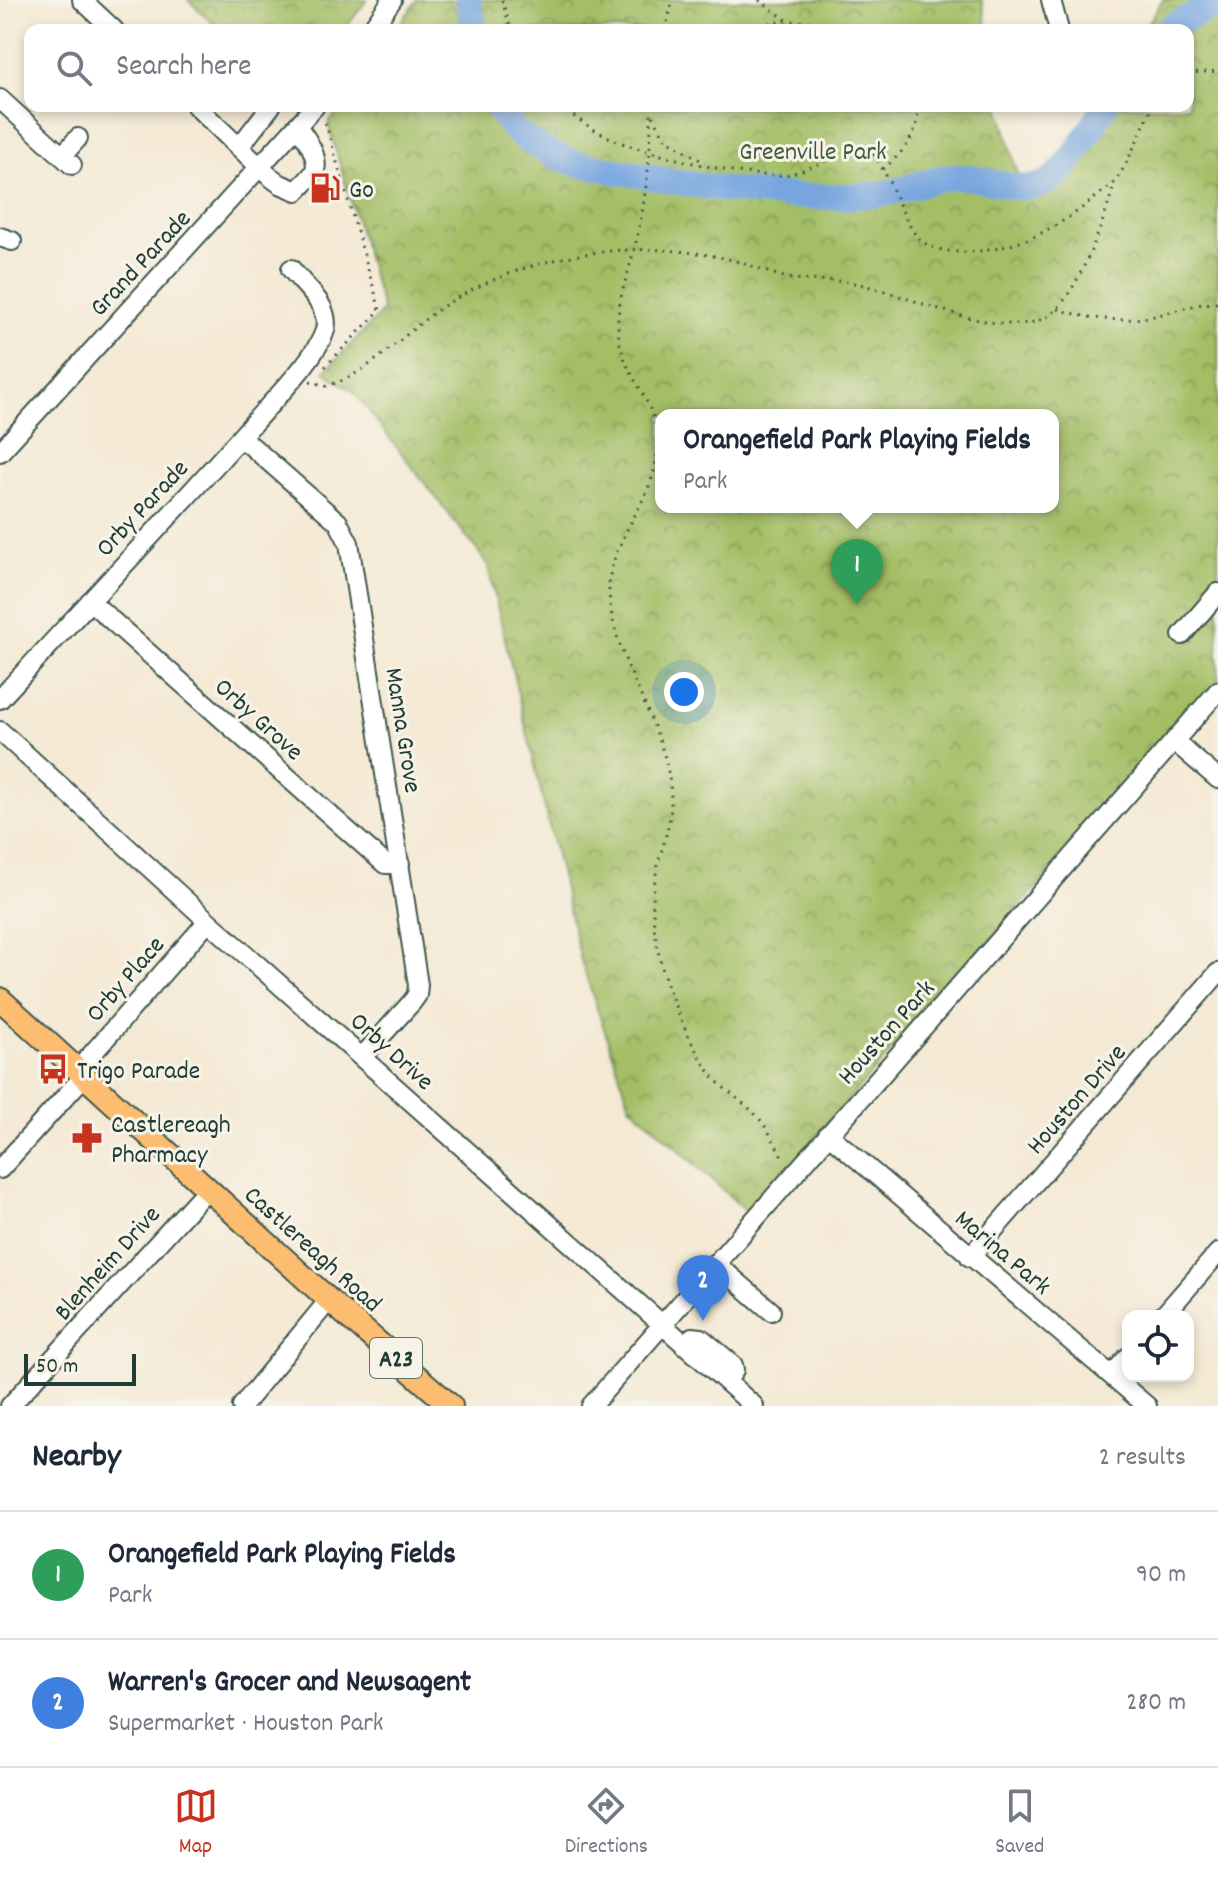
<!DOCTYPE html>
<meta charset="utf-8">
<style>
:root{--surface:#fff;--page:#f2f2f3;--text:#1f2937;--muted:#747a83;--line:#e0e1e3;--accent:#c8321e}
body{margin:0;font-family:Dekko,sans-serif;background:var(--page);color:var(--text)}
.controls{position:absolute;right:24px;bottom:24px;display:grid;overflow:hidden;border-radius:16px;box-shadow:0 4px 12px #0003}
.controls button{width:72px;height:72px;display:grid;place-items:center;padding:0;border:0;border-bottom:2px solid var(--line);background:var(--surface);color:var(--text);font:40px sans-serif}
.scale{position:absolute;left:24px;bottom:20px;width:112px;box-sizing:border-box;padding-left:8px;border:4px solid #1f3d34;border-top:0;font-size:22px;line-height:28px;white-space:nowrap;color:#1f3d34;-webkit-text-stroke:6px #f7f3e8;paint-order:stroke}
.you{position:absolute;left:684px;top:692px;width:28px;height:28px;margin:-20px;border:6px solid #fff;border-radius:50%;background:#1a73e8;box-shadow:0 0 0 12px #1a73e833}
.badge{display:grid;place-items:center;width:52px;height:52px;border-radius:50%;background:var(--accent);color:#fff;font-size:26px;font-weight:700}
.pin{position:absolute;translate:-50% -66px;filter:drop-shadow(0 2px 4px #0008)}
.pin::after{content:'';position:absolute;top:42px;width:28px;height:24px;background:inherit;clip-path:polygon(0 0,100% 0,50% 100%)}
.popup{position:absolute;left:655px;top:409px;width:404px;height:104px;box-sizing:border-box;display:grid;place-content:center;border-radius:16px;background:var(--surface);filter:drop-shadow(0 2px 6px #0005);font-size:26px;white-space:nowrap;color:var(--muted)}
.popup b{font-size:30px;color:var(--text)}
.popup::after{content:'';position:absolute;left:50%;top:100%;margin-left:-16px;border:16px solid transparent;border-top-color:var(--surface)}
.list{margin:0;padding:0;list-style:none}
h2{display:flex;justify-content:space-between;align-items:center;height:104px;margin:0;padding:0 32px;font-size:34px}
h2 small{font-size:26px;font-weight:400;color:var(--muted)}
.list li{display:grid;grid-template-columns:52px 1fr auto;gap:24px;align-items:center;box-sizing:border-box;height:128px;padding:0 32px;border-top:2px solid var(--line)}
.list b{display:block;font-size:30px;white-space:nowrap}
.list p{margin:0;font-size:26px;white-space:nowrap;color:var(--muted)}
.list em{font-size:26px;font-style:normal;color:var(--muted)}
.icon{flex:none;width:44px;height:44px;fill:none;stroke:currentColor;stroke-width:2;stroke-linecap:round;stroke-linejoin:round}
.map{position:relative;flex:none;width:1218px;height:1406px;overflow:hidden}
.search{position:absolute;background:var(--surface);box-shadow:0 4px 12px #0003;left:24px;right:24px;top:24px;height:88px;display:flex;align-items:center;gap:20px;box-sizing:border-box;padding:0 28px;border-radius:16px;color:var(--muted);font-size:30px}
.sheet{height:360px;background:var(--surface)}
nav{display:flex;justify-content:space-around;align-items:center;box-sizing:border-box;height:112px;border-top:2px solid var(--line);background:var(--surface);font-size:22px;color:var(--muted)}
nav a{display:grid;justify-items:center;gap:4px}
nav .on{color:var(--accent)}
.map>svg:first-child{display:block}
.park{fill:url(#park-crowns);stroke:#617e4c;stroke-width:2;fill-rule:evenodd}
.lines{fill:none;stroke-linecap:round;stroke-linejoin:round}
.river{stroke:#76a5df;stroke-width:26}
.minor-casing{stroke:#3f574c;stroke-width:22}
.major-casing{stroke:#3f574c;stroke-width:26}
.path{stroke:#3f574c;stroke-width:3;stroke-dasharray:2 6;stroke-linecap:butt}
.minor{stroke:#fff;stroke-width:18}
.major{stroke:#fcbd6f;stroke-width:22}
.labels{text-anchor:middle;stroke-width:6;stroke-linejoin:round;paint-order:stroke}
.shield{fill:#f7f3e8;stroke:#60746a;stroke-width:2}
.shield-label{font-size:24px;font-weight:bold;fill:#1f3d34}
.park-label{font-size:26px;fill:#405d40;stroke:#f7f3e8}
.poi-label{font-size:26px;fill:#1f3d34;stroke:#f7f3e8;text-anchor:start}
.street-label{font-size:26px;fill:#1f3d34;stroke:#f7f3e8}
</style>
<div class="map">
<svg width="1218" height="1406" viewBox="0 0 1218 1406">
<defs>
<pattern id="park-crowns" width="20" height="18" patternUnits="userSpaceOnUse" patternTransform="scale(2)"><rect width="20" height="18" fill="#a3be65"/><path d="M2 6a3 3 0 1 1 6 0M12 15a3 3 0 1 1 6 0" fill="none" stroke="#849c54"/></pattern>
</defs>
<rect width="100%" height="100%" fill="#f7f3e8"/>
<filter id="ink" filterUnits="userSpaceOnUse"><feTurbulence type="fractalNoise" baseFrequency=".0125" numOctaves="2"/><feDisplacementMap in="SourceGraphic" scale="16" xChannelSelector="R" yChannelSelector="G"/><feConvolveMatrix kernelMatrix="1 2 1 2 8 2 1 2 1" color-interpolation-filters="sRGB"/></filter>
<filter id="wash" filterUnits="userSpaceOnUse"><feTurbulence type="fractalNoise" baseFrequency=".006" numOctaves="4" result="noise"/><feDisplacementMap in="SourceGraphic" scale="32" xChannelSelector="R" yChannelSelector="G"/><feGaussianBlur stdDeviation="1.8" result="paint"/><feColorMatrix in="noise" values="0 0 0 0 0 0 0 0 0 0 0 0 0 0 0 0 0 1.4 0 .05"/><feComposite in="paint" operator="in"/></filter>
<g filter="url(#wash)">
<rect width="100%" height="100%" fill="#f4e9d4"/>
<path class="park" d="M188 0H367L344 30H220Z
M417 0H982L987 30H396Z
M1163 0H1218V683L748 1213 630 1105 581 961 487 563 353 391 324 372 383 311 328 124 342 106H999L1019 178 1037 180 1056 165 1094 106H1188V30H1144ZM661 415H1053V507H661Z"/>
<g class="lines">
<path class="river" d="M468 0 475 30
M1167 30 1179 22 1218 4
M498 106C509 136 551 156 579 164 677 182 780 205 880 194 905 191 927 179 951 177 980 174 1015 194 1041 185 1066 177 1091 128 1105 106"/>
</g>
</g>
<g filter="url(#ink)">
<g class="lines">
<g class="minor-casing">
<path id="minor" d="M82 0 114 30
M1051 0 1059 30
M371 30 392 0
M0 99 72 165
M196 106 268 175 280 184 297 191C302 185 312 177 315 170 319 156 305 136 297 126
M240 146 271 106
M62 156 78 138
M0 237 12 241
M241 437 338 522 349 543 418 985 417 995 412 1002 362 1057
M0 452 315 106
M90 601 385 864H400
M1182 635 1218 593
M0 699C85 606 172 515 255 421 274 400 317 357 325 330 331 306 304 286 291 269
M0 731 208 921 754 1406
M1174 741 1218 779
M78 1070 208 921
M828 1134 1147 1406
M0 1169 85 1075
M970 1257 1218 973
M715 1263 771 1311
M1163 1316 1218 1253
M684 1345 692 1337 701 1338 733 1365 734 1370 727 1382
M1112 1375 1128 1357
M10 1406 208 1188
M242 1406 329 1300
M591 1406 1218 691"/>
</g>
<g class="major-casing">
<path id="major" d="M0 999 329 1300 451 1406"/>
</g>
<path class="path" d="M502 0 511 30
M759 0 788 21
M665 30 673 0
M697 30 788 21 819 22 851 30
M1188 73 1218 71
M561 106C577 120 597 132 617 141 649 154 759 182 790 174 801 171 814 166 824 162 834 157 844 145 856 145 887 147 898 224 923 242 934 250 951 252 964 252 1015 251 1057 229 1096 197 1102 192 1110 188 1115 182 1130 160 1141 130 1153 106
M651 106C652 150 645 207 634 250 627 280 614 306 619 338 626 385 666 405 656 462 649 505 607 547 609 591 612 665 669 724 671 798 672 827 659 852 655 880 649 915 657 954 668 987 679 1018 694 1052 714 1078 726 1092 743 1101 755 1114 768 1127 775 1144 784 1160
M653 116 666 139 705 163
M883 169C903 153 920 133 918 106
M1058 309C1094 321 1126 323 1163 314 1183 309 1197 303 1218 303
M325 367 380 310 325 121
M310 381 326 386C368 375 400 337 435 312 473 285 522 266 568 257 623 246 682 247 736 261 754 266 771 274 788 278 810 282 833 279 854 283 906 293 1000 342 1047 317 1075 302 1107 215 1114 184"/>
<use href="#minor" class="minor"/>
<use href="#major" class="major"/>
</g>
</g>
<defs>
<g id="fuel-bare" transform="scale(2.4)"><path d="M-5.5-6h7V0h2V4h1.3V-2.5L3-4.5l.8-.8L6-3V5H2.5V1h-1V6h-7ZM-4.2-4.7v3.2H.2V-4.7Z" fill="#c8321e" stroke="#f7f3e8" stroke-width="2.5" paint-order="stroke"/></g>
<g id="bus-bare" transform="scale(2.4)"><path d="M-5-6H5V4H4V6H2V4H-2V6H-4V4H-5ZM-3.5-4V0h7V-4ZM-3.5 1.2v1.5H-2V1.2ZM2 1.2v1.5H3.5V1.2Z" fill="#c8321e" stroke="#f7f3e8" stroke-width="2.5" paint-order="stroke"/></g>
<g id="pharmacy-bare" transform="scale(2.4)"><path d="M-2-6h4v4h4v4h-4v4h-4v-4h-4v-4h4Z" fill="#c8321e" stroke="#f7f3e8" stroke-width="2.5" paint-order="stroke"/></g>
</defs>
<g fill-rule="evenodd">
<use href="#fuel-bare" x="325" y="188"/>
<use href="#bus-bare" x="53" y="1069"/>
<use href="#pharmacy-bare" x="87" y="1138"/>
</g>
<g class="labels">
<rect class="shield" x="370" y="1338" width="52" height="40" rx="6"/>
<g class="shield-label">
<text x="396" y="1366">A23</text>
</g>
<g class="park-label">
<text x="813" y="159">Greenville Park</text>
</g>
<g class="poi-label">
<text x="349" y="197">Go</text>
<text x="77" y="1078">Trigo Parade</text>
<text x="111" y="1132">Castlereagh<tspan x="111" dy="30">Pharmacy</tspan></text>
</g>
<g class="street-label">
<text transform="translate(139 262) rotate(-47)" y="9">Grand Parade</text>
<text transform="translate(141 507) rotate(-47)" y="9">Orby Parade</text>
<text transform="translate(260 718) rotate(42)" y="9">Orby Grove</text>
<text transform="translate(405 730) rotate(81)" y="9">Manna Grove</text>
<text transform="translate(124 978) rotate(-49)" y="9">Orby Place</text>
<text transform="translate(885 1031) rotate(-48)" y="9">Houston Park</text>
<text transform="translate(393 1050) rotate(42)" y="9">Orby Drive</text>
<text transform="translate(1075 1098) rotate(-49)" y="9">Houston Drive</text>
<text transform="translate(314 1248) rotate(42)" y="9">Castlereagh Road</text>
<text transform="translate(1004 1251) rotate(40)" y="9">Marina Park</text>
<text transform="translate(106 1262) rotate(-48)" y="9">Blenheim Drive</text>
</g>
</g>
</svg>
<div class="controls">
<button><svg class="icon" aria-label="locate" viewBox="0 0 24 24"><circle cx="12" cy="12" r="6"/><path d="M12 2v4M12 18v4M2 12h4M18 12h4"/></svg></button>
</div>
<div class="scale">50 m</div>
<div class="you"></div>
<div class="pin badge" style="left:857px;top:605px;background:#2e9e5b">1</div>
<div class="popup"><b>Orangefield Park Playing Fields</b>Park</div>
<div class="pin badge" style="left:703px;top:1321px;background:#3f7fe0">2</div>
<div class="search"><svg class="icon" aria-label="search" viewBox="0 0 24 24"><circle cx="10" cy="10" r="6"/><path d="M15 15l6 6"/></svg>Search here</div>
</div>
<section class="sheet">
<h2>Nearby<small>2 results</small></h2>
<ul class="list">
<li><span class="badge" style="background:#2e9e5b">1</span><div><b>Orangefield Park Playing Fields</b><p>Park</p></div><em>90 m</em></li>
<li><span class="badge" style="background:#3f7fe0">2</span><div><b>Warren's Grocer and Newsagent</b><p>Supermarket · Houston Park</p></div><em>280 m</em></li>
</ul>
</section>
<nav>
<a class="on"><svg class="icon" aria-label="map" viewBox="0 0 24 24"><path d="M3 6l6-2 6 2 6-2v14l-6 2-6-2-6 2zM9 4v14M15 6v14"/></svg>Map</a>
<a><svg class="icon" aria-label="directions" viewBox="0 0 24 24"><path d="M12 3l9 9-9 9-9-9zM9 14v-3h6M13 9l2 2-2 2"/></svg>Directions</a>
<a><svg class="icon" aria-label="saved" viewBox="0 0 24 24"><path d="M7 4h10v16l-5-4-5 4z"/></svg>Saved</a>
</nav>
